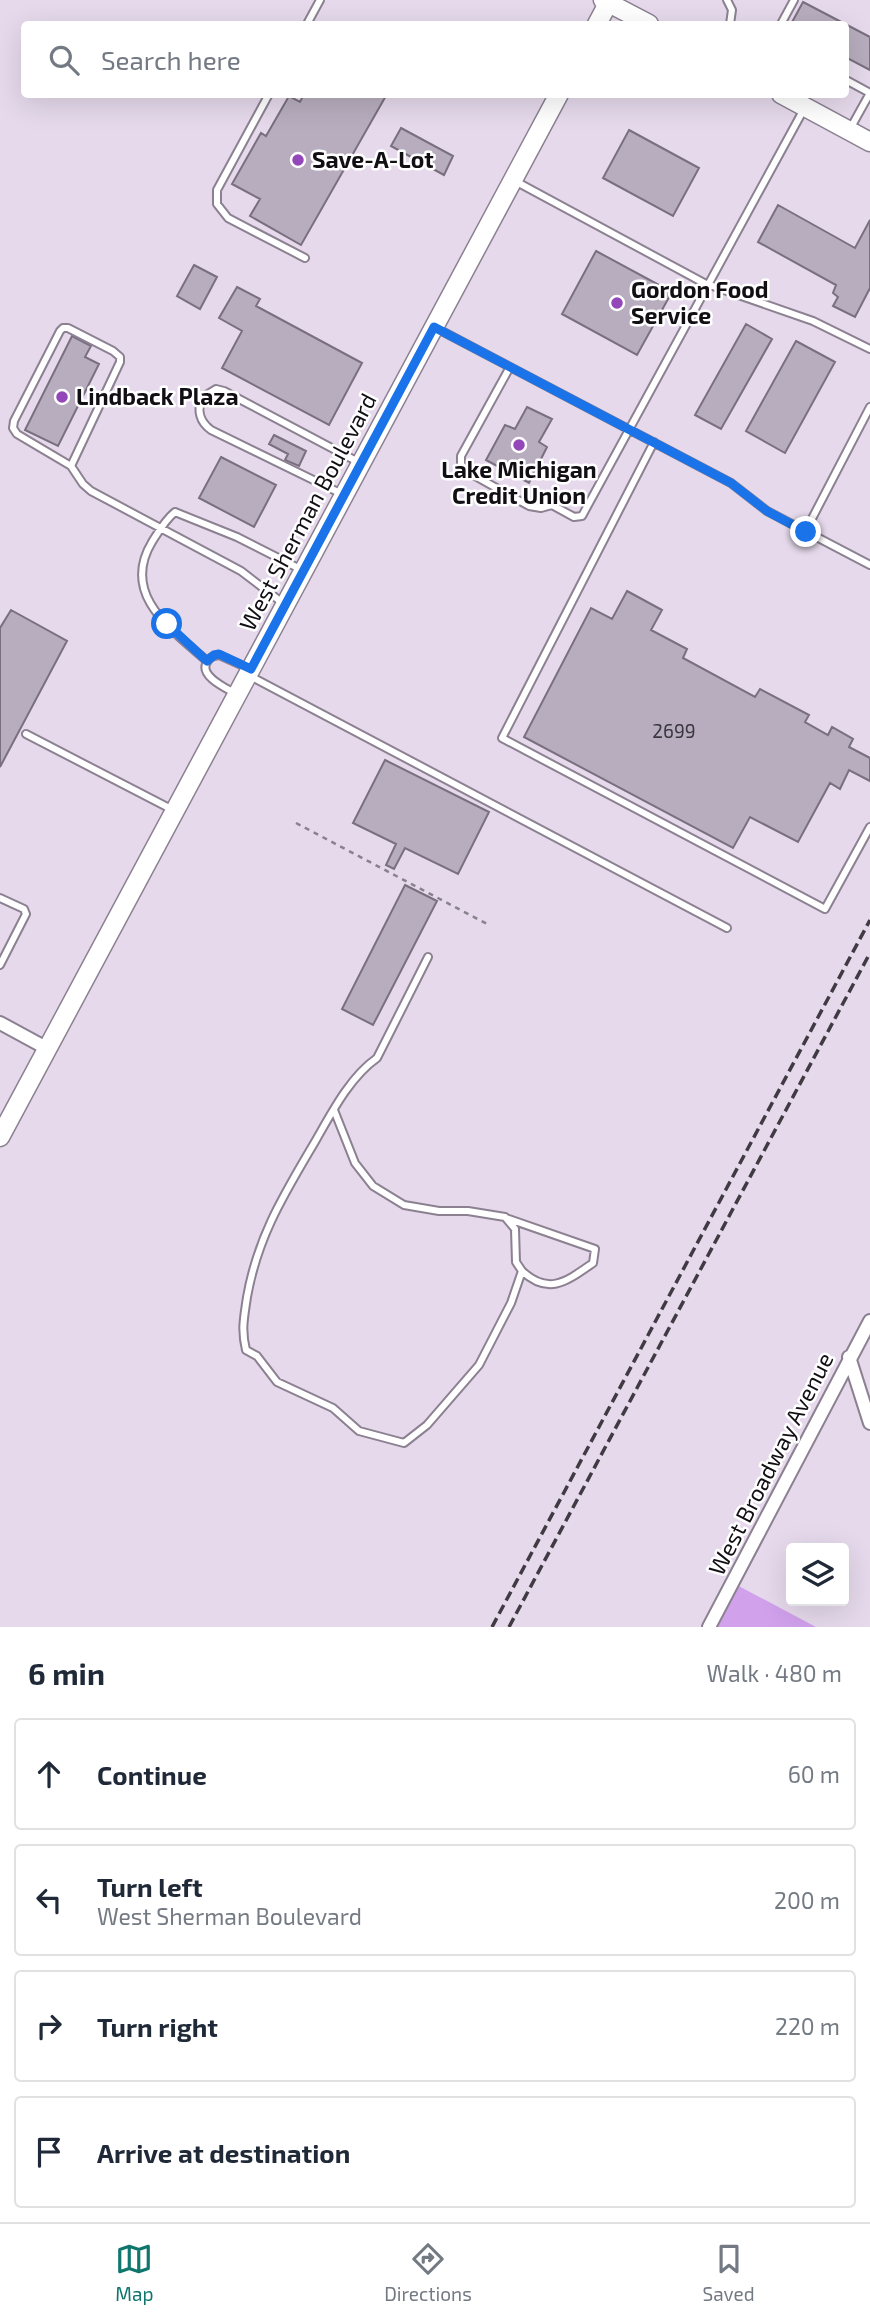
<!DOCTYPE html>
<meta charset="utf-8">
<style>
:root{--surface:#fff;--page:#f6f6f7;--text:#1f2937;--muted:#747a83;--line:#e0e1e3;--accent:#0f766e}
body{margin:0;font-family:"Exo 2",sans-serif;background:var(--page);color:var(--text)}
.controls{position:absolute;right:21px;bottom:21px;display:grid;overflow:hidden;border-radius:7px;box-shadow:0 7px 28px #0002}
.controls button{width:63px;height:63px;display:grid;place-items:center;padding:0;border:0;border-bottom:2px solid var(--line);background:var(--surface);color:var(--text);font:35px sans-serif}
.stop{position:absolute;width:21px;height:21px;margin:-16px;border:5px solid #1a73e8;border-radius:50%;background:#fff}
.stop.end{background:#1a73e8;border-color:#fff;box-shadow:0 2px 7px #0008}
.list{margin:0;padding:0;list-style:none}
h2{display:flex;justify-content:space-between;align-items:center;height:91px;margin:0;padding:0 28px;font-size:30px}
h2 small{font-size:23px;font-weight:400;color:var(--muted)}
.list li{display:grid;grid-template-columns:46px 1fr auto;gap:21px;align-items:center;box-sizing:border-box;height:112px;margin:0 14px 14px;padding:0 14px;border:2px solid var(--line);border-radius:7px}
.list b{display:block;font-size:26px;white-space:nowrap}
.list p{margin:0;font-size:23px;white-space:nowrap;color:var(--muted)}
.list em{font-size:23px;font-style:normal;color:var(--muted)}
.icon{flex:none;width:38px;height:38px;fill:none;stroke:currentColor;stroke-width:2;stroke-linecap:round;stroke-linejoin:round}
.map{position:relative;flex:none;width:870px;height:1627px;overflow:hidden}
.search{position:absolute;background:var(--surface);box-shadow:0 7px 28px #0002;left:21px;right:21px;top:21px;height:77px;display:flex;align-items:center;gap:18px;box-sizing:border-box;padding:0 24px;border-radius:7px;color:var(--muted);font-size:26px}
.sheet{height:595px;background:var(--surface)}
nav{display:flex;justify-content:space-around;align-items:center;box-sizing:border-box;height:98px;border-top:2px solid var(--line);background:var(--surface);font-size:19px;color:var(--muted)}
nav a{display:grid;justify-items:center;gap:4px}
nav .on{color:var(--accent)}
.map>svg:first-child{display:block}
.green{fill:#d1a1ec}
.building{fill:#b7adbe;stroke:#796f7f;stroke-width:2}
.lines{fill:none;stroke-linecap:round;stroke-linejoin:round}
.service-casing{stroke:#8b8191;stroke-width:10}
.minor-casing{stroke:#8b8191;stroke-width:16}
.secondary-casing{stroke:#8b8191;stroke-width:21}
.path{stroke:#89818d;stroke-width:2.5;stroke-dasharray:5 5;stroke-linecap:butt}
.service{stroke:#fff;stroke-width:6}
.minor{stroke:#fff;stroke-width:12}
.secondary{stroke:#fff;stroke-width:18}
.rail{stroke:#403b43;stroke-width:3.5;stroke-dasharray:10 5;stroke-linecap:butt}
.route{stroke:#1a73e8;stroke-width:9}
.poi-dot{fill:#9447b8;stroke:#fff;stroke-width:2.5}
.labels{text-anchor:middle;stroke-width:5;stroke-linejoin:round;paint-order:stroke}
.number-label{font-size:19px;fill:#3a363e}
.poi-label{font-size:23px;font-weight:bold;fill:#110e14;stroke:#fff;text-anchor:start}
.street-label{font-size:23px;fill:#110e14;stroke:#fff}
</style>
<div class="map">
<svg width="870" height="1627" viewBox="0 0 870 1627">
<rect width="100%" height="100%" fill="#e5d9eb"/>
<path class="green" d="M733 1583 816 1627H709Z"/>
<path class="building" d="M803 2 870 37V70L845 57V24H791Z
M304 94H387L301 245 250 216 260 199 232 184 261 133 266 136 289 96 300 102Z
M401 128 453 156 444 175 391 146Z
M629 130 699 168 673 216 603 178Z
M778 205 855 248 870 220V288L855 317 833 306 838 297 833 293 836 285 758 242Z
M596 251 672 292 637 355 562 314Z
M194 265 217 277 200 309 177 296Z
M237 287 260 299 256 306 362 363 329 425 222 368 242 331 219 318Z
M746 324 772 339 721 429 695 415Z
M72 336 91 346 85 357 99 364 58 446 25 430Z
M796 341 835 362 785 453 746 431Z
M527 407 552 419 539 442 547 447 529 483 486 460 505 425 515 429Z
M274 435 306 451 299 466 285 460 288 454 269 444Z
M221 457 276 485 254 527 199 498Z
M627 591 662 610 651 630 687 649 683 658 755 697 760 689 809 715 805 722 828 735 832 727 853 739 849 747 870 758V781L849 770 840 789 830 783 798 842 750 817 733 848 524 737 591 608 612 619Z
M11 610 67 641 0 767V628Z
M385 760 489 812 458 874 405 848 394 869 386 865 396 844 353 823Z
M405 885 437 901 373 1025 342 1009Z"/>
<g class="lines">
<g class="service-casing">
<path id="service" d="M727 0 732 10 730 24
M307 24 320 0
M781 24 794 0
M846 80 870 93 850 129
M269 94 217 190V204L228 218 305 258
M515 181 704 283 813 321 870 349
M436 328 731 483 767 511 870 565
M510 367 461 456V464L466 471 529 506 541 508 552 505 574 517 582 516 804 109
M654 442 502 738 825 909 870 827
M71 466 120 362V357L113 351 68 328H63L60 331 14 421 13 428 17 434 71 466 83 484 91 491 241 571 284 604
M342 494 211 430C200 422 196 410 203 397L216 389 224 391 360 463
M805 532 870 407
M207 661C172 630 120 595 152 542 159 531 165 520 175 512L237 537 302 570
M250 676 727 928
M236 694C226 688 201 677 206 664 209 657 213 656 219 655L248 668
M26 734 173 810
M0 898 24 909 26 914 0 965
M334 1110 355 1163 373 1186 404 1205 439 1211H468L505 1217 515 1229 516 1262 522 1271 511 1303 479 1365 427 1425 404 1443 359 1431 333 1408 277 1382 257 1356 246 1350C241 1329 244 1318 247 1297 258 1235 285 1193 316 1140 332 1112 350 1077 377 1058L428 957
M506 1218 595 1249 593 1263C567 1281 549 1296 522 1271"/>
</g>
<g class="minor-casing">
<path id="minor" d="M0 1023 48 1049
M849 1357 870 1423
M709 1627 870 1321"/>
</g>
<g class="secondary-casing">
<path id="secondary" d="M603 0 649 24
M597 24 610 0
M781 94 870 142
M0 1137 559 94"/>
</g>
<path class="path" d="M296 823 489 925"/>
<use href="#service" class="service"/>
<use href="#minor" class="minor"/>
<use href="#secondary" class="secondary"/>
<path class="rail" d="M492 1627 870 920
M509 1627 870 953"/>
</g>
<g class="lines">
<path class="route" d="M167 624 207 661 214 655 219 654 251 669 434 327 731 483 767 511 806 532"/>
</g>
<g class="poi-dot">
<circle cx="298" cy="160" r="7"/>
<circle cx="617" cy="303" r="7"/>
<circle cx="62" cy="397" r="7"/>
<circle cx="519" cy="445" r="7"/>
</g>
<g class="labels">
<g class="number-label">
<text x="674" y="738">2699</text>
</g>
<g class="poi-label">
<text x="312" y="168">Save-A-Lot</text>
<text x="631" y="298">Gordon Food<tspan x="631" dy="26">Service</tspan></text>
<text x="76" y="405">Lindback Plaza</text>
<text x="519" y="478" text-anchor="middle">Lake Michigan<tspan x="519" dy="26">Credit Union</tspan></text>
</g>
<g class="street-label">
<text transform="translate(308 512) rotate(-62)" y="8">West Sherman Boulevard</text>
<text transform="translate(771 1464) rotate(-63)" y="8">West Broadway Avenue</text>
</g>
</g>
</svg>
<div class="controls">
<button><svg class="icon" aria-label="layers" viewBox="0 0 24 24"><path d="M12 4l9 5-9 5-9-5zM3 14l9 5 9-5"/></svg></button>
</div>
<div class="stop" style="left:167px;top:624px"></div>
<div class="stop end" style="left:806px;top:532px"></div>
<div class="search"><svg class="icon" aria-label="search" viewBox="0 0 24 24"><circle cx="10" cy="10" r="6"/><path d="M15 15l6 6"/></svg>Search here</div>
</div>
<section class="sheet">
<h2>6 min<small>Walk · 480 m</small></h2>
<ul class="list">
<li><svg class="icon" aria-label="ahead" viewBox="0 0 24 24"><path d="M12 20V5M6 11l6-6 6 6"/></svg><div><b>Continue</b></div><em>60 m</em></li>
<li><svg class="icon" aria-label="left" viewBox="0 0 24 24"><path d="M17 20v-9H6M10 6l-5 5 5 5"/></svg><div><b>Turn left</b><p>West Sherman Boulevard</p></div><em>200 m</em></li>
<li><svg class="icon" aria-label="right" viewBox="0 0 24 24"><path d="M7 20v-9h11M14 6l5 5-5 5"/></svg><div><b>Turn right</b></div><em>220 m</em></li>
<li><svg class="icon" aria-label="arrive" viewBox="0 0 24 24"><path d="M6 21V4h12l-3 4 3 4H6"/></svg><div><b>Arrive at destination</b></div></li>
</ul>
</section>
<nav>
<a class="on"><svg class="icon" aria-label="map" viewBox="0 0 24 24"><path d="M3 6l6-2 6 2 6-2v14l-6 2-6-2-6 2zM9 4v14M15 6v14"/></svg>Map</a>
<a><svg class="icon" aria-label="directions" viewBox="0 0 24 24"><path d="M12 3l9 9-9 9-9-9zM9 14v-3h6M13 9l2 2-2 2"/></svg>Directions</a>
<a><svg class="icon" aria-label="saved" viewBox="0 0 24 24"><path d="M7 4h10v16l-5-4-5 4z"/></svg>Saved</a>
</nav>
